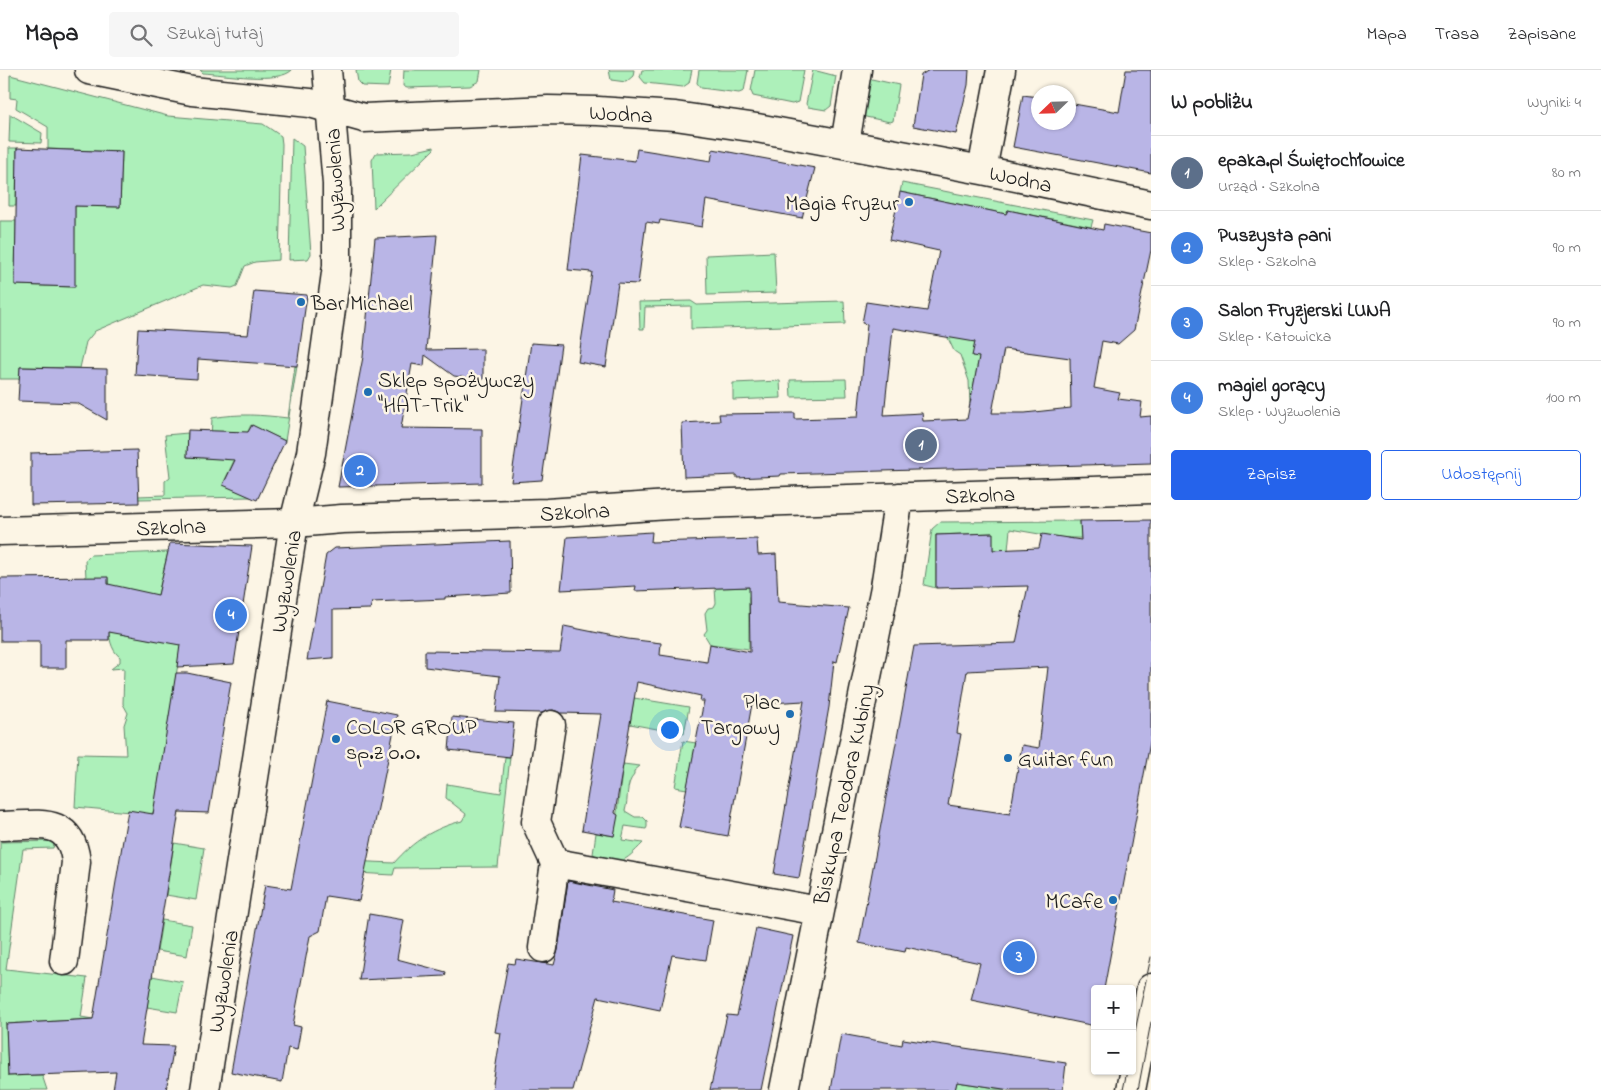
<!DOCTYPE html>
<html lang="pl">
<meta charset="utf-8">
<style>
:root{--surface:#fff;--page:#f6f6f6;--text:#202124;--muted:#757577;--line:#e0e0e0;--accent:#2563eb}
body{margin:0;font-family:"Indie Flower",sans-serif;background:var(--page);color:var(--text)}
.controls{position:absolute;right:15px;bottom:15px;display:grid;overflow:hidden;border-radius:5px;box-shadow:0 1px 4px #0004}
.controls button{width:45px;height:45px;display:grid;place-items:center;padding:0;border:0;border-bottom:1px solid var(--line);background:var(--surface);color:var(--text);font:25px sans-serif}
.compass{position:absolute;left:1031px;top:15px;width:45px;height:45px;border-radius:50%;background:var(--surface);box-shadow:0 1px 4px #0004;rotate:247deg}
.you{position:absolute;left:669px;top:659px;width:18px;height:18px;margin:-12px;border:4px solid #fff;border-radius:50%;background:#1a73e8;box-shadow:0 0 0 8px #1a73e833}
.badge{display:grid;place-items:center;width:32px;height:32px;border-radius:50%;background:var(--accent);color:#fff;font-size:16px;font-weight:700}
.pin{position:absolute;translate:-50% -50%;border:2px solid #fff;box-shadow:0 1px 5px #0006}
.list{margin:0;padding:0;list-style:none}
h2{display:flex;justify-content:space-between;align-items:center;height:65px;margin:0;padding:0 20px;font-size:21px}
h2 small{font-size:16px;font-weight:400;color:var(--muted)}
.list li{display:grid;grid-template-columns:32px 1fr auto;gap:15px;align-items:center;box-sizing:border-box;height:75px;padding:0 20px;border-top:1px solid var(--line)}
.list b{display:block;font-size:19px;white-space:nowrap}
.list p{margin:0;font-size:16px;white-space:nowrap;color:var(--muted)}
.list em{font-size:16px;font-style:normal;color:var(--muted)}
.actions{display:flex;gap:10px;padding:15px 20px}
.actions a{flex:1;padding:11px 0;border:1px solid var(--accent);border-radius:5px;text-align:center;font-size:18px;color:var(--accent)}
.actions .main{background:var(--accent);color:#fff}
.icon{flex:none;width:28px;height:28px;fill:none;stroke:currentColor;stroke-width:2;stroke-linecap:round;stroke-linejoin:round}
.map{position:relative;flex:none;width:1151px;height:1020px;overflow:hidden}
header{display:flex;align-items:center;gap:30px;box-sizing:border-box;height:70px;padding:0 25px;background:var(--surface);border-bottom:1px solid var(--line)}
header strong{font-size:24px}
nav{display:flex;gap:28px;margin-inline-start:auto;font-size:18px}
.search{width:350px;height:45px;background:var(--page);display:flex;align-items:center;gap:12px;box-sizing:border-box;padding:0 18px;border-radius:5px;color:var(--muted);font-size:19px}
main{display:flex}
aside{flex:1;background:var(--surface)}
.map>svg:first-child{display:block}
.green{fill:#adf0ba;stroke:#64866b}
.building{fill:#b9b5e6;stroke:#1c1c1c;fill-rule:evenodd}
.lines{fill:none;stroke-linecap:round;stroke-linejoin:round}
.street-casing{stroke:#1c1c1c;stroke-width:31}
.secondary-casing{stroke:#1c1c1c;stroke-width:31}
.street{stroke:#fcf5e5;stroke-width:28}
.secondary{stroke:#fcf5e5;stroke-width:28}
.tram{stroke:#1c1c1c;stroke-width:1}
.poi-dot{fill:#1f6fb2;stroke:#fcf5e5;stroke-width:2}
.labels{text-anchor:middle;stroke-width:5;stroke-linejoin:round;paint-order:stroke}
.street-label{font-size:22px;fill:#1c1c1c;stroke:#fcf5e5}
.poi-label{font-size:22px;fill:#1c1c1c;stroke:#fcf5e5;text-anchor:start}
</style>
<header>
<strong>Mapa</strong>
<div class="search"><svg class="icon" aria-label="search" viewBox="0 0 24 24"><circle cx="10" cy="10" r="6"/><path d="M15 15l6 6"/></svg>Szukaj tutaj</div>
<nav><a>Mapa</a><a>Trasa</a><a>Zapisane</a></nav>
</header>
<main>
<div class="map">
<svg width="1151" height="1020" viewBox="0 0 1151 1020">
<rect width="100%" height="100%" fill="#fcf5e5"/>
<filter id="ink" filterUnits="userSpaceOnUse"><feTurbulence type="fractalNoise" baseFrequency=".02" numOctaves="2"/><feDisplacementMap in="SourceGraphic" scale="10" xChannelSelector="R" yChannelSelector="G"/><feConvolveMatrix kernelMatrix="1 2 1 2 8 2 1 2 1" color-interpolation-filters="sRGB"/></filter>
<g filter="url(#ink)">
<path class="green" d="M200 0H292C279 14 223 4 203 3Z
M356 0H391L388 17 362 16 358 12Z
M404 0H481L479 11 470 16 407 18 403 16Z
M609 0H634L633 6 626 12 611 10Z
M642 0H692L689 13 683 17 645 13 640 7Z
M699 0H748L744 21 739 23 701 18 697 13Z
M755 0H804L798 32 792 34 753 26 751 21Z
M813 0 836 6 831 36 826 40 808 37 806 34Z
M10 5 168 46 263 54 281 66 282 74 279 190 255 192 245 196 237 216 232 218 203 215 95 261 86 272 80 298 20 297 19 309H0V151H16L15 215 74 217 75 136 120 137 122 82 48 79V57L16 38 17 29 10 28Z
M867 8 899 15 893 51 890 52 861 46Z
M10 44 42 63 41 73 9 72Z
M292 68 303 76 311 184 308 189 289 190Z
M434 77V79L374 138 372 90 376 83 412 82Z
M9 78H17L16 136H9Z
M902 113 1093 150 1091 157 1008 140 1006 144 900 122Z
M774 182 776 223 707 225 706 185Z
M691 231 697 235 844 231 845 254 691 259V236L645 237 644 259H640L639 232Z
M950 258 977 263 979 287 970 334 969 311 960 285 954 281 948 268Z
M295 296H297L285 371 251 355 223 414 251 427 138 429V426L165 425V411L170 407 165 365 188 363 187 387 210 388 212 348C239 343 262 345 288 348Z
M846 309 847 326 791 327 790 310Z
M780 311 781 328 733 330V313Z
M1080 451 1081 468H1063L1010 459 1008 480H993L992 463 936 465V518L924 515 932 459 940 452Z
M168 482 158 525 143 568 155 570 188 533 154 740 152 744 75 737 78 684 126 685 124 655 128 643 123 634 124 598 111 599 120 592V587C102 574 109 529 108 508H86L85 490 90 485Z
M753 517 749 527V579L710 574 704 564 707 560 705 543 708 538 714 537 716 533 715 518Z
M634 628 689 637 684 664 630 654Z
M683 671 696 673 687 719 675 717Z
M505 687H510L498 797 395 798 393 805 301 800 302 789 394 793C413 771 434 758 462 751L466 744 446 728 447 714 501 723Z
M623 694 640 696 634 701V705C625 715 629 728 625 741L635 747H643L647 751V757L646 759 625 756 622 770 643 773C625 791 619 799 593 784L596 763 614 766Z
M55 771 53 778 23 779 6 899 87 908 81 947 93 949 6 954 8 1006 42 1005 47 1020H0V772Z
M174 773 204 778 196 830 166 825Z
M162 850 192 855 187 886 157 881Z
M152 906 183 912 177 942 147 937Z
M957 1012 1003 1019 1009 1020H955Z"/>
<path class="building" d="M929 0H969L968 15 956 64 913 56 921 5Z
M1126 0H1151V103L1013 77 1023 25 1038 27V52H1068V33L1119 42Z
M17 78 122 82 120 137 75 136V217L15 215Z
M637 79 711 91 713 79 815 98 802 148 706 130 702 157 660 150 659 154 646 152 638 214 618 213 606 297 578 292 592 202 568 200 582 85 635 91Z
M900 122 1006 144 1008 140 1103 160 1104 154 1151 163V180L1134 260 1118 274 1102 271 1094 318 1120 323 1118 329 1142 332 1140 347 1151 346V393L781 404 780 406 737 408V405L684 407 682 353 720 351 719 344 795 343V349L858 347 867 254 862 253 866 232 927 241 939 181 889 170ZM893 258 975 272 972 286 979 287 967 349 923 351 922 343 884 345ZM1004 279 1070 288 1071 338 1025 343H992Z
M437 165 426 280 483 279V310L454 306 425 285 424 296 412 294 401 358 482 359V413L338 417 363 287 375 168Z
M254 221 307 225 297 296 198 289 197 309 135 305 138 259 248 265Z
M531 273 561 275 542 410 511 412Z
M20 297 107 299V350L77 333 18 331Z
M252 355 285 371 257 430 223 415 235 390 187 387 188 360 248 362Z
M137 380 139 433 31 435V383Z
M1151 450V667L1104 919H1095V956L971 930 980 893 906 877 905 882 859 873 914 576 1016 573 1028 516 936 518V465L993 463V480L1039 478 1042 464 1081 470 1080 451ZM1048 597 1039 678 1022 675 1010 744 948 735 961 664 957 663 967 601Z
M652 462 651 472 757 469 758 485 776 484 778 532 849 538 837 592 834 591 829 637 799 808 774 804 804 631 752 634 728 766 679 757 704 631H700L701 626 637 612 615 743 618 745 614 766 582 760 601 644 561 643 553 640 542 643 496 642 500 606 425 597V581L560 583 564 556 628 569 661 573 660 585 707 592 710 574 750 582 749 517 635 521 636 516 561 520 567 467Z
M510 471 511 523 445 527V529L372 532 370 539 333 540V588L307 590 326 485 335 478Z
M170 473 252 476 234 594 177 597 180 575 109 562V570H66V598H40V571H0V508L108 507V514L158 525Z
M176 603H187L231 612 209 743 179 742 141 975 174 976 166 1020H113L116 1002 8 1006 6 954 93 949 128 740 153 744Z
M327 631 397 645 359 831 326 826 320 861 310 866 293 955 301 957 297 980 288 978 282 1012 231 1002 265 815 291 819Z
M452 647 514 653 510 687 449 680Z
M568 811 613 820 611 832 713 850 706 890 672 885 660 940 598 927 573 1020H492L501 963 495 962 508 893 515 894 516 889 554 895 558 880Z
M369 844 404 850 397 889 446 902 445 906 359 910Z
M756 858 793 866 761 1020H710L727 945 737 946Z
M841 964 902 975 903 969 1066 993 1063 1020H1010L957 1012 955 1020H831Z"/>
<g class="lines">
<g class="street-casing">
<path id="street" d="M89 0 192 21 310 33 364 48 548 40 598 41 675 46 757 58 982 100 1151 135
M845 74 857 0
M982 100 1001 0
M0 461 294 453 342 449 547 443 669 435 1151 419
M0 756C35 756 71 744 76 792L64 891
M555 793 819 841
M543 878 555 793 536 752 551 655
M784 1020 885 517 899 427
M1131 1020 1151 918"/>
</g>
<g class="secondary-casing">
<path id="secondary" d="M205 1020 294 453 311 383 337 196V114L327 0"/>
</g>
<use href="#street" class="street"/>
<use href="#secondary" class="secondary"/>
<path class="tram" d="M1132 975 1151 887
M1123 1020 1127 1001
M1138 1020 1151 952"/>
</g>
</g>
<g class="poi-dot">
<circle cx="909" cy="132" r="5"/>
<circle cx="301" cy="232" r="5"/>
<circle cx="368" cy="322" r="5"/>
<circle cx="790" cy="644" r="5"/>
<circle cx="336" cy="669" r="5"/>
<circle cx="1008" cy="688" r="5"/>
<circle cx="1113" cy="830" r="5"/>
</g>
<g class="labels">
<g class="street-label">
<text transform="translate(621 43) rotate(3)" y="8">Wodna</text>
<text transform="translate(1021 108) rotate(12)" y="8">Wodna</text>
<text transform="translate(334 110) rotate(-93)" y="8">Wyzwolenia</text>
<text transform="translate(980 424) rotate(-2)" y="8">Szkolna</text>
<text transform="translate(575 441) rotate(-3)" y="8">Szkolna</text>
<text transform="translate(171 456) rotate(-2)" y="8">Szkolna</text>
<text transform="translate(285 511) rotate(-81)" y="8">Wyzwolenia</text>
<text transform="translate(843 724) rotate(-78)" y="8">Biskupa Teodora Kubiny</text>
<text transform="translate(222 911) rotate(-81)" y="8">Wyzwolenia</text>
</g>
<g class="poi-label">
<text x="899" y="140" text-anchor="end">Magia fryzur</text>
<text x="311" y="240">Bar Michael</text>
<text x="378" y="317">Sklep spożywczy<tspan x="378" dy="25">"HAT-Trik"</tspan></text>
<text x="780" y="639" text-anchor="end">Plac<tspan x="780" dy="25">Targowy</tspan></text>
<text x="346" y="664">COLOR GROUP<tspan x="346" dy="25">sp.z o.o.</tspan></text>
<text x="1018" y="696">Guitar fun</text>
<text x="1103" y="838" text-anchor="end">MCafe</text>
</g>
</g>
</svg>
<div class="controls">
<button>+</button>
<button>−</button>
</div>
<svg class="compass" viewBox="-18 -18 36 36"><path d="M0-13l5 13h-10z" fill="#e53935"/><path d="M0 13l5-13h-10z" fill="#757577"/></svg>
<div class="you"></div>
<div class="pin badge" style="left:921px;top:375px;background:#5c6f8a">1</div>
<div class="pin badge" style="left:360px;top:401px;background:#3f7fe0">2</div>
<div class="pin badge" style="left:1019px;top:887px;background:#3f7fe0">3</div>
<div class="pin badge" style="left:231px;top:545px;background:#3f7fe0">4</div>
</div>
<aside>
<h2>W pobliżu<small>Wyniki: 4</small></h2>
<ul class="list">
<li><span class="badge" style="background:#5c6f8a">1</span><div><b>epaka.pl Świętochłowice</b><p>Urząd · Szkolna</p></div><em>80 m</em></li>
<li><span class="badge" style="background:#3f7fe0">2</span><div><b>Puszysta pani</b><p>Sklep · Szkolna</p></div><em>90 m</em></li>
<li><span class="badge" style="background:#3f7fe0">3</span><div><b>Salon Fryzjerski LUNA</b><p>Sklep · Katowicka</p></div><em>90 m</em></li>
<li><span class="badge" style="background:#3f7fe0">4</span><div><b>magiel gorący</b><p>Sklep · Wyzwolenia</p></div><em>100 m</em></li>
</ul>
<div class="actions"><a class="main">Zapisz</a><a>Udostępnij</a></div>
</aside>
</main>
